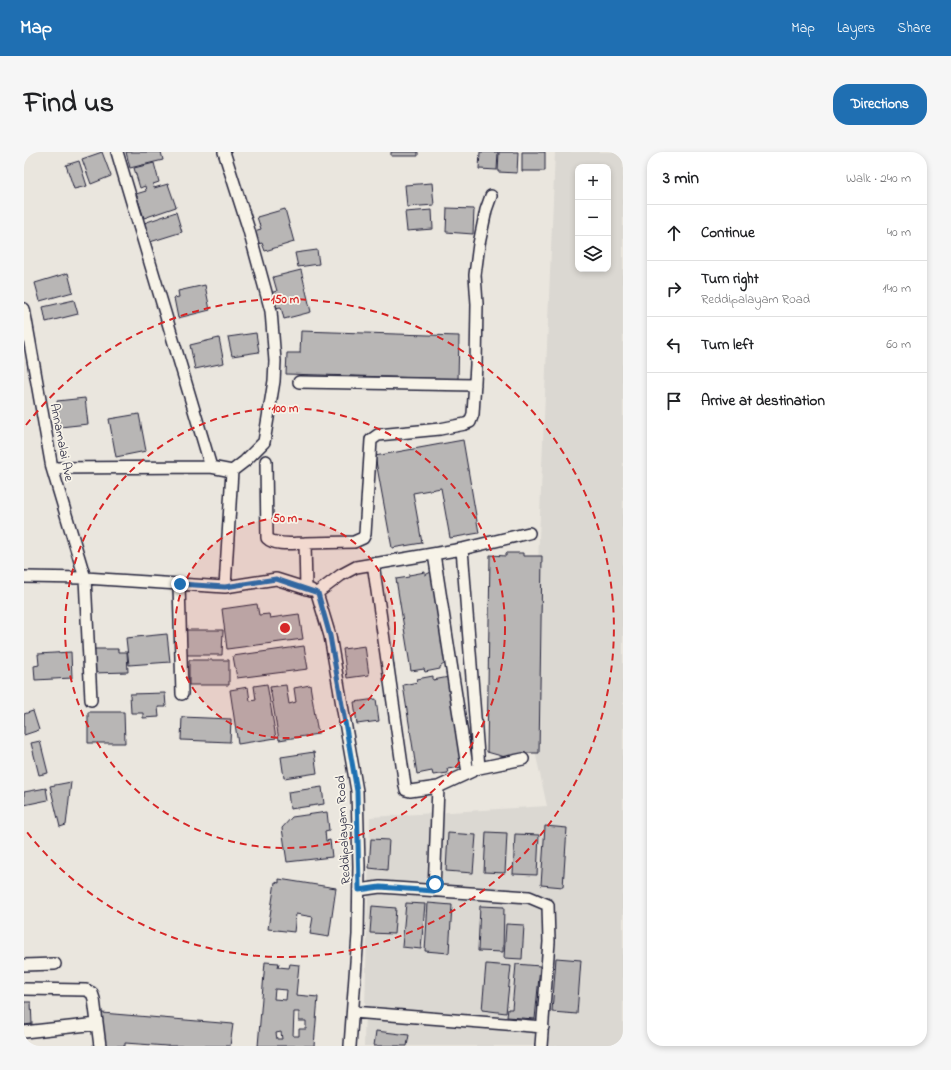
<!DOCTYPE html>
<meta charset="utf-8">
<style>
:root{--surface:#fff;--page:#f6f6f6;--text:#202124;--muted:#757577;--line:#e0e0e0;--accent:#1f6fb2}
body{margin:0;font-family:"Indie Flower",sans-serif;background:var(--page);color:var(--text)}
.controls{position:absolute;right:12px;top:12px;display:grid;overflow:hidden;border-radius:8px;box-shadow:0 2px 6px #0003}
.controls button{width:36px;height:36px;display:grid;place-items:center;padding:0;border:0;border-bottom:1px solid var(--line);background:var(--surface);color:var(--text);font:20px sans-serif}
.stop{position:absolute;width:12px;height:12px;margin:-9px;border:3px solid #1f6fb2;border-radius:50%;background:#fff}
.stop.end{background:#1f6fb2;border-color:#fff;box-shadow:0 1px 4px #0008}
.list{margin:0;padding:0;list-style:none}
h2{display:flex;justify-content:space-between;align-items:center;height:52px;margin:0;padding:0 16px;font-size:17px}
h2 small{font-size:13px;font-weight:400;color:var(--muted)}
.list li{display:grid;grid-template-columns:26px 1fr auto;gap:12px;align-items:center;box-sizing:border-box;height:56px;padding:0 16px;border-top:1px solid var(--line)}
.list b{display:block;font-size:15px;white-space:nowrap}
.list p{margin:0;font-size:13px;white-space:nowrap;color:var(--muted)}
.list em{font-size:13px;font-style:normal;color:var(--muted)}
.icon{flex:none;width:22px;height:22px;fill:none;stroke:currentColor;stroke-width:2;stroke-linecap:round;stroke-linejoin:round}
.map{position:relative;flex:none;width:599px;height:894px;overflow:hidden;border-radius:16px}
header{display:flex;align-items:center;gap:24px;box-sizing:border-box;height:56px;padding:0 20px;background:var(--accent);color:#fff}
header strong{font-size:19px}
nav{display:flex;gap:22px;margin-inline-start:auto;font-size:14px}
.intro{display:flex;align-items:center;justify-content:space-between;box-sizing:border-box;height:96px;padding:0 24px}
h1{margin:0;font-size:28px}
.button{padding:10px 18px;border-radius:16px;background:var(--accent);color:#fff;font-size:14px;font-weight:700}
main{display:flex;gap:24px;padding:0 24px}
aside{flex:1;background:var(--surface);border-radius:16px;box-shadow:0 2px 6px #0003}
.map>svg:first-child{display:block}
.built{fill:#dbd8d2;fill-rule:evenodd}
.building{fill:#b8b6b5;stroke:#22223b;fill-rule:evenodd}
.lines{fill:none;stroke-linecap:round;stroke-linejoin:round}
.street-casing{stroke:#22223b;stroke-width:14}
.street{stroke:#f7f3e8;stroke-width:11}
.route{stroke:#1f6fb2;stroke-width:5}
.ring{fill:none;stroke:#d62828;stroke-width:2;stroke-dasharray:7 5}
.labels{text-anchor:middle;stroke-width:3.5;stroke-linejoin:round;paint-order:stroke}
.street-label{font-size:13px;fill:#22223b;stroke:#f7f3e8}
.centre{fill:#d62828;stroke:#f7f3e8;stroke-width:2}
.ring-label{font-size:12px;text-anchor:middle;font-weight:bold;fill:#d62828;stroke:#f7f3e8;stroke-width:3.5;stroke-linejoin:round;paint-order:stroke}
</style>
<header>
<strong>Map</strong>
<nav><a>Map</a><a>Layers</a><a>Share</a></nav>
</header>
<div class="intro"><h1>Find us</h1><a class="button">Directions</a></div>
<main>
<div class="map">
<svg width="599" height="894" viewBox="0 0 599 894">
<rect width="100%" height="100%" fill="#eae6de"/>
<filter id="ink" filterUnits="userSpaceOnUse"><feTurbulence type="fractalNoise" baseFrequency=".025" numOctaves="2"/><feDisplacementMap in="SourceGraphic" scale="8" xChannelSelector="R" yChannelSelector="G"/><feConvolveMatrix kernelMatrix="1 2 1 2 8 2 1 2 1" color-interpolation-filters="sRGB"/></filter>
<g filter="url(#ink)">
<path class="built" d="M531 0H599V894H340L346 665 523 654 507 581ZM554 15H584V117H554Z"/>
<path class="building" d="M78 0 87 24 67 32 58 7Z
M102 0H137L139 8 106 16Z
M367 0H394V4H367Z
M456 0H474L473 18 455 17Z
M475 0H494L493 21 474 20Z
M498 0H521V19H498Z
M55 9 63 34 50 37 42 13Z
M130 11 135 30 129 32 130 36 144 32 152 55 120 66 112 42 122 39 121 34 116 36 110 16Z
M408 31 410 53 383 55 381 33Z
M423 56 450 57 449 82 422 80Z
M261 57 270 90 241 99 238 91 234 92 230 79 237 77 233 65Z
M408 58 409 77 383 79 381 60Z
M152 60 158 80 126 90 120 71Z
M293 98 295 112 274 115 271 101Z
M277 118 287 160 260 167 257 155 250 156 246 141 253 139 249 125Z
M44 121 49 140 16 149 11 131Z
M181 133 186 158 154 166 150 146 155 145 154 139Z
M50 148 54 162 22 170 19 155Z
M277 179 435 184 434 227 262 222 263 201H276Z
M232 181 235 200 208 204 204 185Z
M195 186 200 211 171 217 166 193Z
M61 246 64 272 36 275 33 249Z
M115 262 122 299 92 305 85 267Z
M439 288 455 381 426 386 417 336 389 341 398 391 368 396 351 304Z
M482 401H499V404H518L515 601H498V605H481L463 600 466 403 482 404Z
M401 420V423L407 420 421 511 416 515V517L401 520 400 517 387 519 372 427 385 425V423Z
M233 452 235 463 245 462 246 466 275 462 279 487 203 497 198 457Z
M158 478H199L198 503H158Z
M143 482 146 510 105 513 102 486Z
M280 494 284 517 213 526 209 504Z
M341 494 345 523 323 526 319 497Z
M68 497H94V500H103L104 520 69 521Z
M47 500 48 526 11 528 10 514 15 513 14 502Z
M165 508H205V533H165Z
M409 524V528L425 525 438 615 423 617 424 621 409 623 408 619 393 622 379 533 394 530 393 527Z
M243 532 252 586 214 592 206 538 224 535 226 549 232 548 230 534Z
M262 533 265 552 272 550 270 536 286 533 294 582 255 588 246 535Z
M141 541 142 555H134L135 565 119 566V561H107L106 542Z
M352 547 355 569 333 572 330 550Z
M9 559 15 578 0 583V562Z
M64 560H100L101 591H64Z
M158 565 207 567 206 590 157 588Z
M16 589 24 621 15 623 7 591Z
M290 600 293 621 260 626 257 605Z
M47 630 42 673 36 675 26 634Z
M298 635 300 652 266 657 264 640Z
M22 636 24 648 0 653V640Z
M303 660 305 678 301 679 302 689 306 688 308 705 263 710 258 676 268 665Z
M521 674 543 676 539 735 517 733Z
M462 680 483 681 481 721 460 720Z
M424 681 452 683 449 721 422 719Z
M491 682 515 683 513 723 489 722Z
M347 687 365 688 363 718 345 716Z
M255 727 312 736 305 785 286 782 289 765 272 762 270 780 244 777 251 730 255 731Z
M382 751 401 752 397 797 378 795Z
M404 751 428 753 425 801 401 799Z
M348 754 372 756 370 782 346 781Z
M456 754 480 755 479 800 454 799Z
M482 772 500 773 498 807 480 806Z
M532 806 557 808 553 862 528 860Z
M241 810 255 811 254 815 265 816 266 812 275 813 272 843 294 845 290 894H234ZM251 837 263 838 262 848 250 847ZM270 860H275V869H282V877H275V884H269ZM257 880 258 887H253L252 881Z
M462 812 487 814 482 861 458 858Z
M492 812 516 814 511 867 483 865 484 857H488Z
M0 850H7L8 872 0 873Z
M78 861 209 872 206 894H143L101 891V894H81Z
M352 879 385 883 383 894H350Z"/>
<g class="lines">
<g class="street-casing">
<path id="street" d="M93 0 187 315 208 319 201 435
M200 0 224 75 247 159 251 209 250 229 240 290 221 309 208 319
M0 157 28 316 61 426 67 548
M275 230 451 233
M242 309 243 386C251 394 270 391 281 391
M28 316 187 315
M438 397 505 381
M410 402 444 621
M349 411 381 634 382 638 386 639 414 635
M0 425 61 426 201 435 252 427 287 438
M155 432 158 542
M282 437 281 391 330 390 339 386 341 382 347 288 354 283 416 277 441 272 446 270 449 262 452 213 453 152 451 123 455 92 462 58 467 44
M293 441 317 423 332 415 438 397 455 616 414 635 410 739
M293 441 306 484 333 639 335 714 334 783 326 894
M455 616 499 607
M335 738 356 735 505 745 524 753 525 790 517 894
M0 813 31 812
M0 837 62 838 68 841 70 847 76 894
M329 860 519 875
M0 880 73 872"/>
</g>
<use href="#street" class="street"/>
</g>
</g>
<g class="lines" filter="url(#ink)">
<path class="route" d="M156 432 201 435 252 427 294 441 306 484 333 639 335 738 356 735 410 739 411 732"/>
</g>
<circle cx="261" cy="476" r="110" fill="#d62828" fill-opacity=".12"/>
<g class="ring">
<circle cx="261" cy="476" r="110"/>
<circle cx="261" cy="476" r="220"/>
<path d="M2 273A329 329 0 1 1 2 679"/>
</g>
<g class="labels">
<g class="street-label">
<text transform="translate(39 290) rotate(79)" y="5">Annamalai Ave</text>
<text transform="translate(318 678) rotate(-93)" y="5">Reddipalayam Road</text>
</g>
</g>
<circle cx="261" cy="476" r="6" class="centre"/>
<g class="ring-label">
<text x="261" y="151">150 m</text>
<text x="261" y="260">100 m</text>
<text x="261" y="370">50 m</text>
</g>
</svg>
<div class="controls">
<button>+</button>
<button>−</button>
<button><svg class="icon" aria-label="layers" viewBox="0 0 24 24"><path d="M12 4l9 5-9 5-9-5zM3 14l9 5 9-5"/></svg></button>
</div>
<div class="stop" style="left:411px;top:732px"></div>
<div class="stop end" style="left:156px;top:432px"></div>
</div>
<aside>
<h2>3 min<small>Walk · 240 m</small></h2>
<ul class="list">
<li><svg class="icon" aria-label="ahead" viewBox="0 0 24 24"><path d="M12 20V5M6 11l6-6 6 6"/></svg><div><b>Continue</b></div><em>40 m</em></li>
<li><svg class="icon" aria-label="right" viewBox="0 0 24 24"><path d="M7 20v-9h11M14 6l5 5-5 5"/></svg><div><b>Turn right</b><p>Reddipalayam Road</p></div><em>140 m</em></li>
<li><svg class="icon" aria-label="left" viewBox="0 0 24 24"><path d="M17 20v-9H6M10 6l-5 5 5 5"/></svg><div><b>Turn left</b></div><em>60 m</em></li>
<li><svg class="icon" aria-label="arrive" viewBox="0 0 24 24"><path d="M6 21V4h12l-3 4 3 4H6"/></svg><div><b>Arrive at destination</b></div></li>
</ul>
</aside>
</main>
